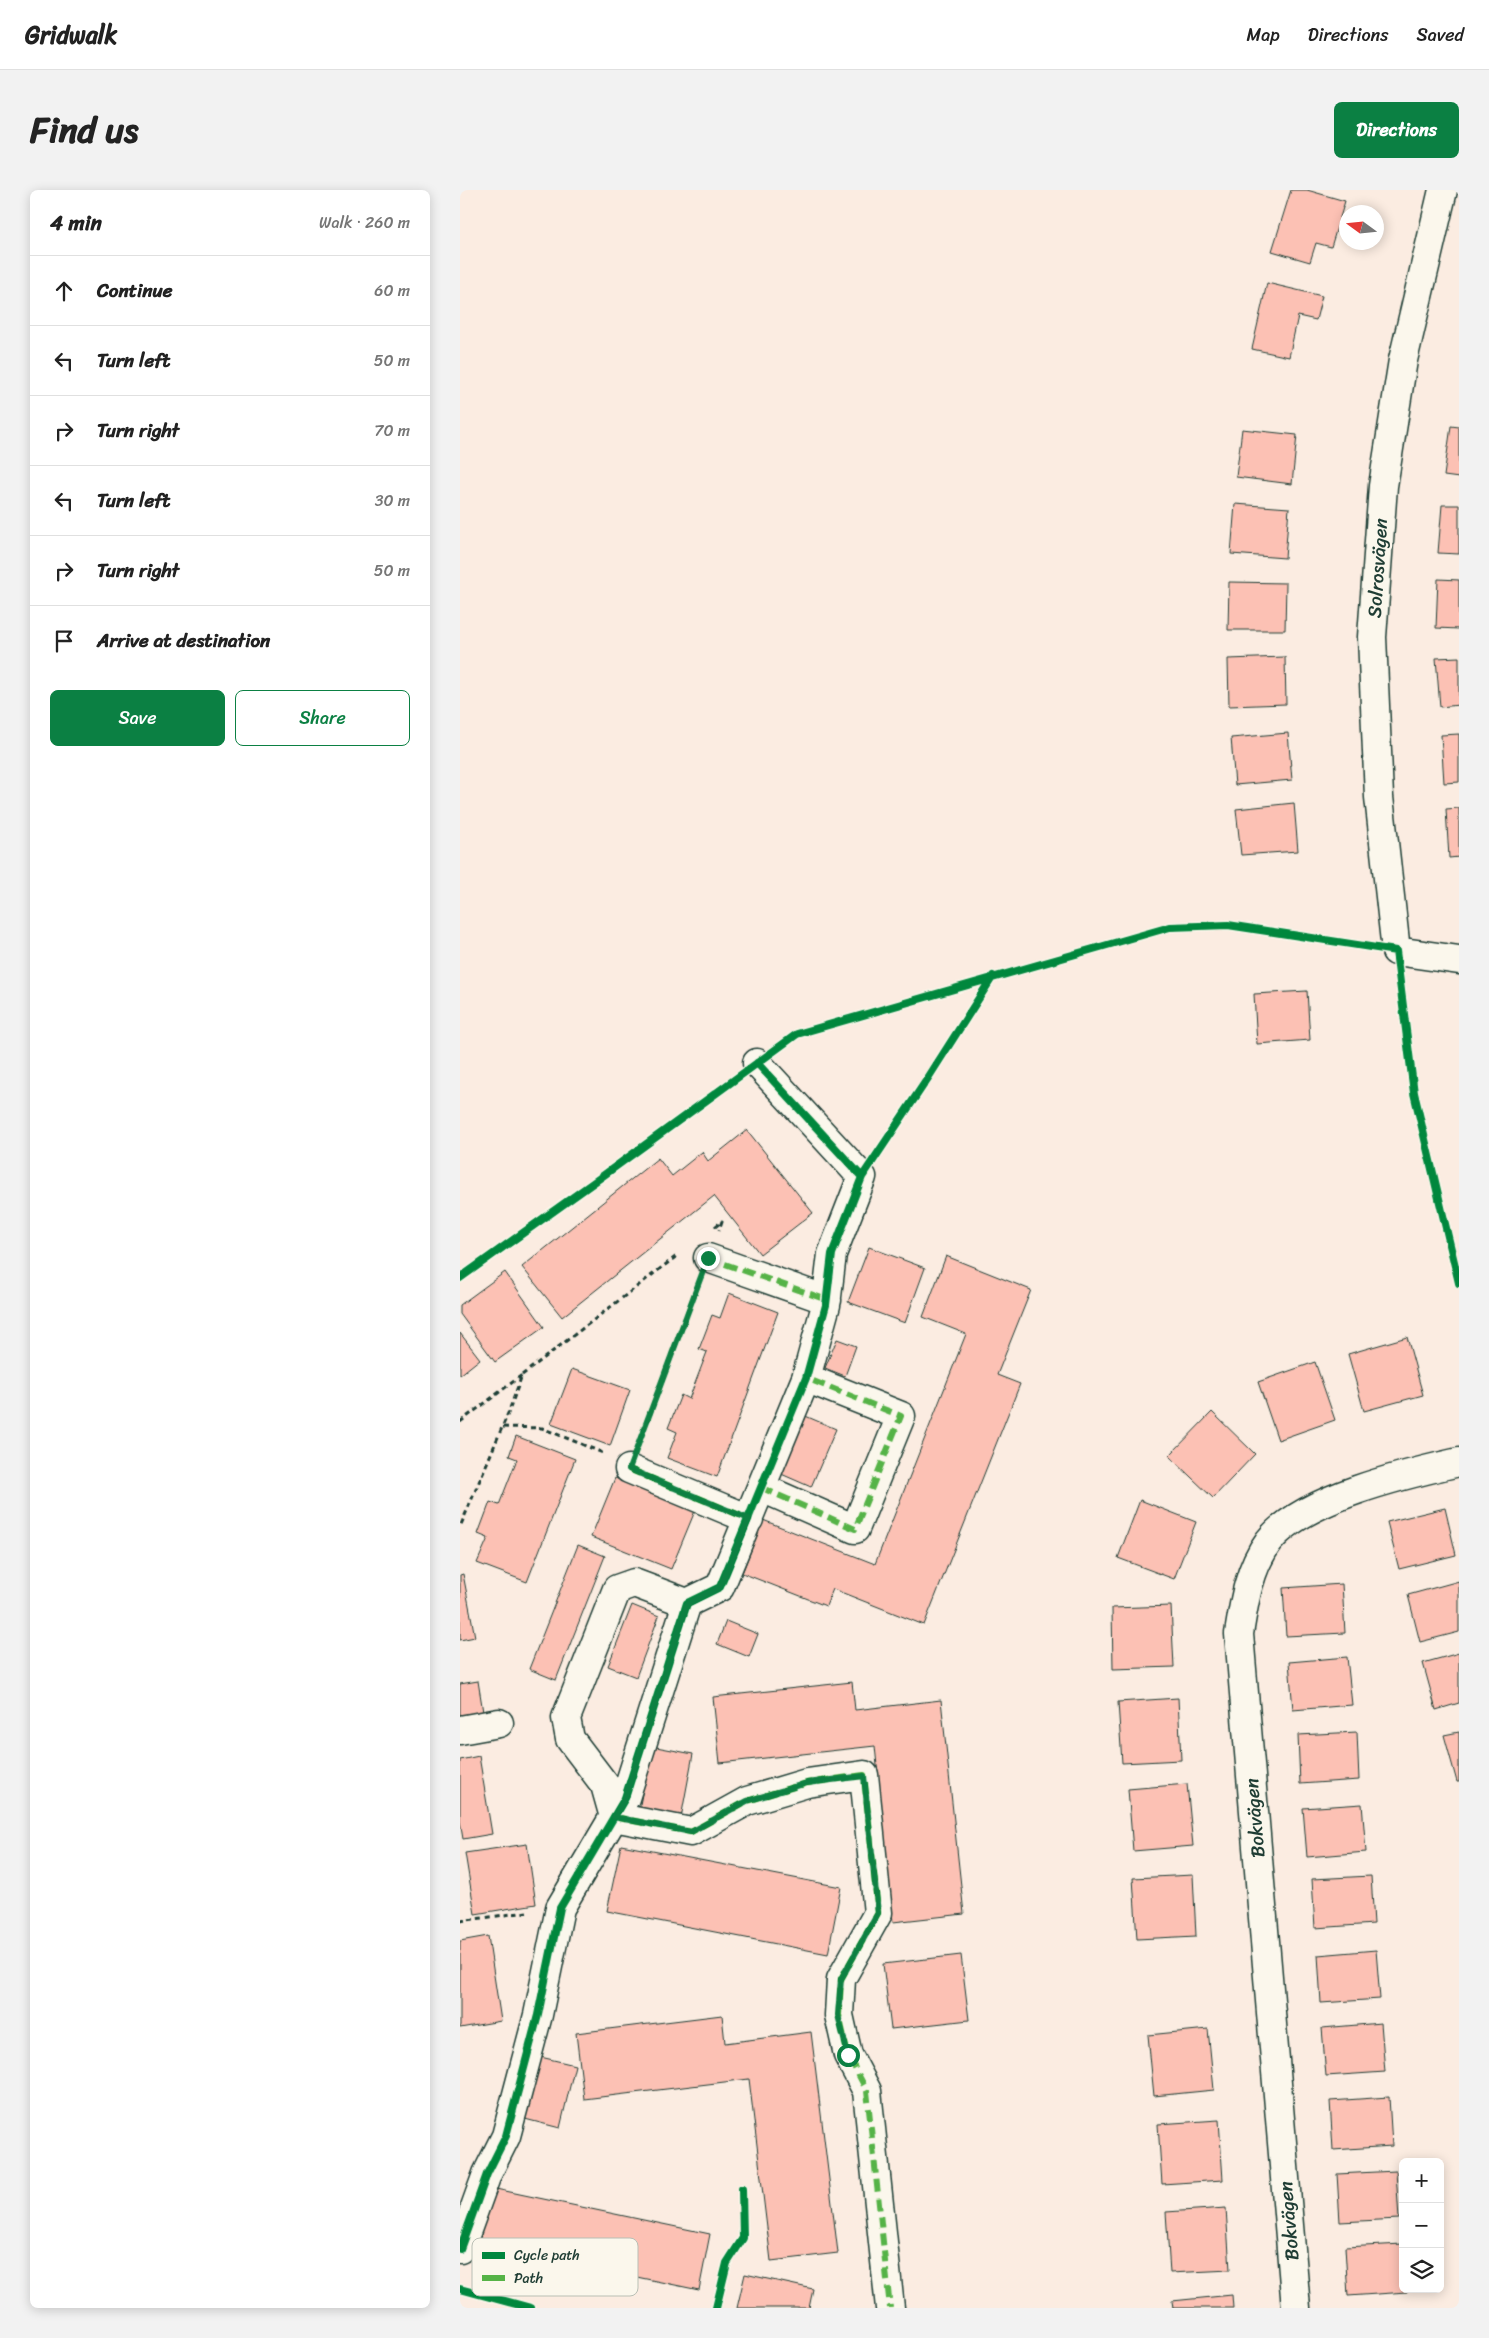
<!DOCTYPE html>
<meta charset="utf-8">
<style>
:root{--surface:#fff;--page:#f2f2f2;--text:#222;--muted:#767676;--line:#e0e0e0;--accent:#0b8043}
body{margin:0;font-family:Sriracha,sans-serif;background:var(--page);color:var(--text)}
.controls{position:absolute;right:15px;bottom:15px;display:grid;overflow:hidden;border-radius:8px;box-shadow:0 2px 12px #0003}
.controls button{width:45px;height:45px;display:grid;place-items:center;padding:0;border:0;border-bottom:1px solid var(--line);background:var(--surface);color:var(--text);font:25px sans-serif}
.compass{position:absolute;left:879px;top:15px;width:45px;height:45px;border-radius:50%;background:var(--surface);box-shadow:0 2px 12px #0003;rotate:285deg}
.stop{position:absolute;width:15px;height:15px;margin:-11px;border:4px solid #0b8043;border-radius:50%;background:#fff}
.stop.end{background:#0b8043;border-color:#fff;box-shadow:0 1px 5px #0008}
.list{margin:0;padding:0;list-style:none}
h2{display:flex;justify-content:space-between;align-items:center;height:65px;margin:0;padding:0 20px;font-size:21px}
h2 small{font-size:16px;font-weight:400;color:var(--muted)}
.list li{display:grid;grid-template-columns:32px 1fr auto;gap:15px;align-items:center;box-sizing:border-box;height:70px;padding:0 20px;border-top:1px solid var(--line)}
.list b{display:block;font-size:19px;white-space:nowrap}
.list em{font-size:16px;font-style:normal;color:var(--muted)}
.actions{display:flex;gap:10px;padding:15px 20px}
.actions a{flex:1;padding:11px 0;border:1px solid var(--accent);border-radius:8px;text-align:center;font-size:18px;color:var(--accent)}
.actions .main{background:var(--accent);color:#fff}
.icon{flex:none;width:28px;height:28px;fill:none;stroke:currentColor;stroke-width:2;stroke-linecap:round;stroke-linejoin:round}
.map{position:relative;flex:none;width:999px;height:2118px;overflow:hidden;border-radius:8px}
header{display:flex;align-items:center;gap:30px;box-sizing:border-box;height:70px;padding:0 25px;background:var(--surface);border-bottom:1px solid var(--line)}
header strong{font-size:24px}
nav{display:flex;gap:28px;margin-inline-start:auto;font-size:18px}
.intro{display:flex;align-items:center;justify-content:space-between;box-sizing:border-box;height:120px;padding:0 30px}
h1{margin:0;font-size:35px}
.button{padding:12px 22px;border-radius:8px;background:var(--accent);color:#fff;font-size:18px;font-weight:700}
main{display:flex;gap:30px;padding:0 30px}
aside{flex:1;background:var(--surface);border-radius:8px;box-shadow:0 2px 12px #0003}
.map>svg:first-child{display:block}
.building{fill:#fcc1b4;stroke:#1f3d34}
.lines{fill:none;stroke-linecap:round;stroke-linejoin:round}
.minor-casing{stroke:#1f3d34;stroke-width:31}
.path{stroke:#1f3d34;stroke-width:3;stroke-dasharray:5 4;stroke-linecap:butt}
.minor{stroke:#fbf7ec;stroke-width:28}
.quiet{stroke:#55b346;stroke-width:6;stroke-dasharray:12 6;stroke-linecap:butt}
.cycleway-casing{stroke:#fbf7ec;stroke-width:11}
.cycleway{stroke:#00873e;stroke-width:8}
.route{stroke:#0b8043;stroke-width:6}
.labels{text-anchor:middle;stroke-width:4.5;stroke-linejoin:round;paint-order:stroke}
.street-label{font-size:19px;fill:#1f3d34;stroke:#fbf7ec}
.key{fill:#fbf7ec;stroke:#b9bfb5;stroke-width:1}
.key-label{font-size:14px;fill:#1f3d34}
</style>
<header>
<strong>Gridwalk</strong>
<nav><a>Map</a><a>Directions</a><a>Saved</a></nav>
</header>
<div class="intro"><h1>Find us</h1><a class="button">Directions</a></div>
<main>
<aside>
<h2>4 min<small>Walk · 260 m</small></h2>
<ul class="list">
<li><svg class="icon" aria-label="ahead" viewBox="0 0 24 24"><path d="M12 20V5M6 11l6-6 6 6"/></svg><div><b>Continue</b></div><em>60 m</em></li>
<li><svg class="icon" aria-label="left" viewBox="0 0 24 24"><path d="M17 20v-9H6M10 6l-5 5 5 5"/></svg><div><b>Turn left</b></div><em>50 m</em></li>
<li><svg class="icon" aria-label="right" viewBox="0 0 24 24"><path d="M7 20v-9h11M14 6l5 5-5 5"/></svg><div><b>Turn right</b></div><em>70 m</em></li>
<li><svg class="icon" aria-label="left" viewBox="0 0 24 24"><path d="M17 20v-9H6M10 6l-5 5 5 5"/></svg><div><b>Turn left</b></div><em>30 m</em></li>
<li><svg class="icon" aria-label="right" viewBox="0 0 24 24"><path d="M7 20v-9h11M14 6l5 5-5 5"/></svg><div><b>Turn right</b></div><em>50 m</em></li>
<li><svg class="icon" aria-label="arrive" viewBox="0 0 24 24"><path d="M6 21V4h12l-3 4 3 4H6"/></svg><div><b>Arrive at destination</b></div></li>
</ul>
<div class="actions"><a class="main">Save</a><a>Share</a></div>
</aside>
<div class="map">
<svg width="999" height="2118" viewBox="0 0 999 2118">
<rect width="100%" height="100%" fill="#fbece1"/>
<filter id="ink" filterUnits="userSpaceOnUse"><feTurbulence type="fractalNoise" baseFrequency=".02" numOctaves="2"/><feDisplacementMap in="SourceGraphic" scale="10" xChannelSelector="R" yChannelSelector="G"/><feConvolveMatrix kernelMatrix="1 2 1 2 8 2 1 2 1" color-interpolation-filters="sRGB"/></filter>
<g filter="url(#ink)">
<path class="building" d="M831 0H847L885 11 871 57 856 53 850 72 812 61Z
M807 93 862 106 856 130 838 126 829 167 792 159Z
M991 236 999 237V288L984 286Z
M782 239 837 245 832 294 776 287Z
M775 314 829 318 825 368 771 364Z
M982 315H999V364L978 363Z
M978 389 999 390V439L976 438Z
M769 392 826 393 825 440H768Z
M825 467 826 514 769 516 768 469Z
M999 467V515L980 517 976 468Z
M828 543 832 590 775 595 771 548Z
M999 544V592L984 593 981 545Z
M834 613 838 661 781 665 776 619Z
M999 618V667L989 668 986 619Z
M847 801 850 850 797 854 794 804Z
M287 940 353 1023 300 1064 254 1006 102 1127 62 1077 198 968 212 986 242 962 248 971Z
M409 1057 465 1078 445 1133 388 1112Z
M486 1066 571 1100 537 1185 560 1194 464 1435 373 1399 366 1416 282 1383 303 1330 415 1374 506 1144 463 1127Z
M45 1082 84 1137 35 1172 0 1124V1115Z
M269 1103 318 1122 257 1287 207 1268 217 1242 208 1238 221 1205 229 1209 247 1162 239 1159 252 1125 260 1128Z
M0 1143 20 1169 0 1185Z
M947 1147 963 1205 904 1221 888 1164Z
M377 1149 396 1156 385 1186 365 1178Z
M855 1172 875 1230 818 1250 798 1192Z
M112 1179 170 1200 150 1256 91 1234Z
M752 1222 795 1264 753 1308 709 1266Z
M343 1225 376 1239 351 1297 319 1283Z
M56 1246 115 1269 67 1392 17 1373 28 1348 18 1344 30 1312 39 1315 57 1269 49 1266Z
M155 1288 235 1321 211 1379 131 1347Z
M680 1310 736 1332 714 1389 658 1368Z
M985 1318 996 1365 939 1379 927 1332Z
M118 1355 145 1366 96 1490 69 1479Z
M3 1384 15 1447 0 1450V1385Z
M999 1391V1442L960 1452 948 1405Z
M882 1394 885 1443 826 1446 823 1398Z
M172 1415 199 1426 176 1487 148 1476Z
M711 1416 714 1477 653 1479 652 1418Z
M266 1431 298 1444 289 1467 257 1454Z
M999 1463V1513L976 1520 963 1473Z
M887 1467 892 1515 833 1520 829 1472Z
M18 1491 23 1522 0 1526V1494Z
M392 1492 395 1520 481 1510 504 1724 433 1732 415 1556 260 1573 253 1507Z
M718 1508 721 1570 662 1573 658 1512Z
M897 1542 899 1590 840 1594 838 1545Z
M999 1542V1592H997L984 1545Z
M191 1556 233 1564 221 1628 179 1620Z
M19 1566 32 1644 3 1649 0 1631V1570Z
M727 1594 733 1656 673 1661 668 1599Z
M902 1614 906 1662 847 1667 843 1618Z
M67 1654 76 1714 15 1724 5 1663Z
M161 1655 381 1697 368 1764 147 1721Z
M733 1685 736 1746 677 1749 673 1688Z
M911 1686 914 1734 855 1738 852 1689Z
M28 1746 41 1831 0 1838V1751Z
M916 1760 920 1809 861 1813 858 1765Z
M501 1765 509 1830 431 1839 423 1774Z
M262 1825 265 1853 351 1842 378 2063 311 2071 289 1889 124 1909 116 1843Z
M921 1833 925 1882 866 1886 862 1838Z
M748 1839 754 1900 694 1906 688 1845Z
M76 1866 115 1875 100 1938 61 1928Z
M929 1907 932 1956 873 1960 870 1911Z
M759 1930 763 1990 702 1994 698 1934Z
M936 1981 939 2029 880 2032 877 1984Z
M31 1998 250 2044 239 2100 19 2054Z
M766 2018 770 2080 710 2083 706 2022Z
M943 2054V2099H947V2102L888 2106 885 2057Z
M285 2084 353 2099 349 2118H277Z
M772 2105 773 2118H713L712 2111Z"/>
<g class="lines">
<g class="minor-casing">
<path id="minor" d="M983 0 943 170 923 296 912 447 919 607 936 761 999 770
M248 1068 367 1110
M169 1279 289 1329
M302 1298 395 1339 441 1226 346 1188
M227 1413 174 1393 157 1399 106 1528 110 1549 145 1595 154 1627 231 1642 287 1611 347 1593 404 1585 418 1723 381 1789 379 1825 388 1865 407 1901 430 2118
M0 1540 39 1533
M0 2059 27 1984 46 1946 78 1825 100 1718 165 1608 227 1413 260 1397 346 1188 366 1115 372 1064 402 987 297 873
M836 2118 779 1444C784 1412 789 1378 809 1351 843 1308 946 1284 999 1272"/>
</g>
<path class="path" d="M255 1037 262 1031 259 1040
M62 1185 218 1065
M0 1232 62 1185 49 1221 0 1337
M43 1237 82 1238 143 1263
M180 1250 237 1097
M0 1731 67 1722"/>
<use href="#minor" class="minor"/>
<path class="quiet" d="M248 1068 367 1110
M169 1279 289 1329
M302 1298 395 1339 441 1226 346 1188
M154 1627 231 1642 287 1611 347 1593 404 1585 418 1723 381 1789 379 1825 388 1865 407 1901 430 2118"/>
<g class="cycleway-casing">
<path id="cycleway" d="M402 987 468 888 533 786
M0 1088 144 985 337 844 710 737 768 735 936 761 954 903 999 1093
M0 2059 27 1984 46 1946 78 1825 100 1718 165 1608 227 1413 260 1397 346 1188 366 1115 372 1064 402 987 297 873
M0 2099 71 2118
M256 2118 267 2073 283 2048 282 1999"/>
</g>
<use href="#cycleway" class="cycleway"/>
</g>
</g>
<g class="lines" filter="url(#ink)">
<path class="route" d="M248 1068 169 1279 289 1329 260 1397 227 1414 165 1608 154 1627 231 1642 287 1611 347 1593 404 1586 418 1723 381 1789 378 1825 388 1865"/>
</g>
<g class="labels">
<g class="street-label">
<text transform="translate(917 378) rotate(-86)" y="7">Solrosvägen</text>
<text transform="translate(794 1628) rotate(-95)" y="7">Bokvägen</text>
<text transform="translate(828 2031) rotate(-95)" y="7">Bokvägen</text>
</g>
</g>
<rect x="12" y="2048" width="166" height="58" rx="8" class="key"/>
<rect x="22" y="2062" width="23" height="7" fill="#00873e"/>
<rect x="22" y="2085" width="23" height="6" fill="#55b346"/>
<g class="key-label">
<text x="54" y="2070">Cycle path</text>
<text x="54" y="2093">Path</text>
</g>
</svg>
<div class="controls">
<button>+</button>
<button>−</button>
<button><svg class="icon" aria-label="layers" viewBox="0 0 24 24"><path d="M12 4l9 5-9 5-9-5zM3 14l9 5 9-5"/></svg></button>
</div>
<svg class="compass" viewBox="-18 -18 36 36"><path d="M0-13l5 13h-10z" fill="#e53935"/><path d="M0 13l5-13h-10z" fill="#767676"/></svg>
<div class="stop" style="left:388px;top:1865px"></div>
<div class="stop end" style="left:248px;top:1068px"></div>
</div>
</main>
